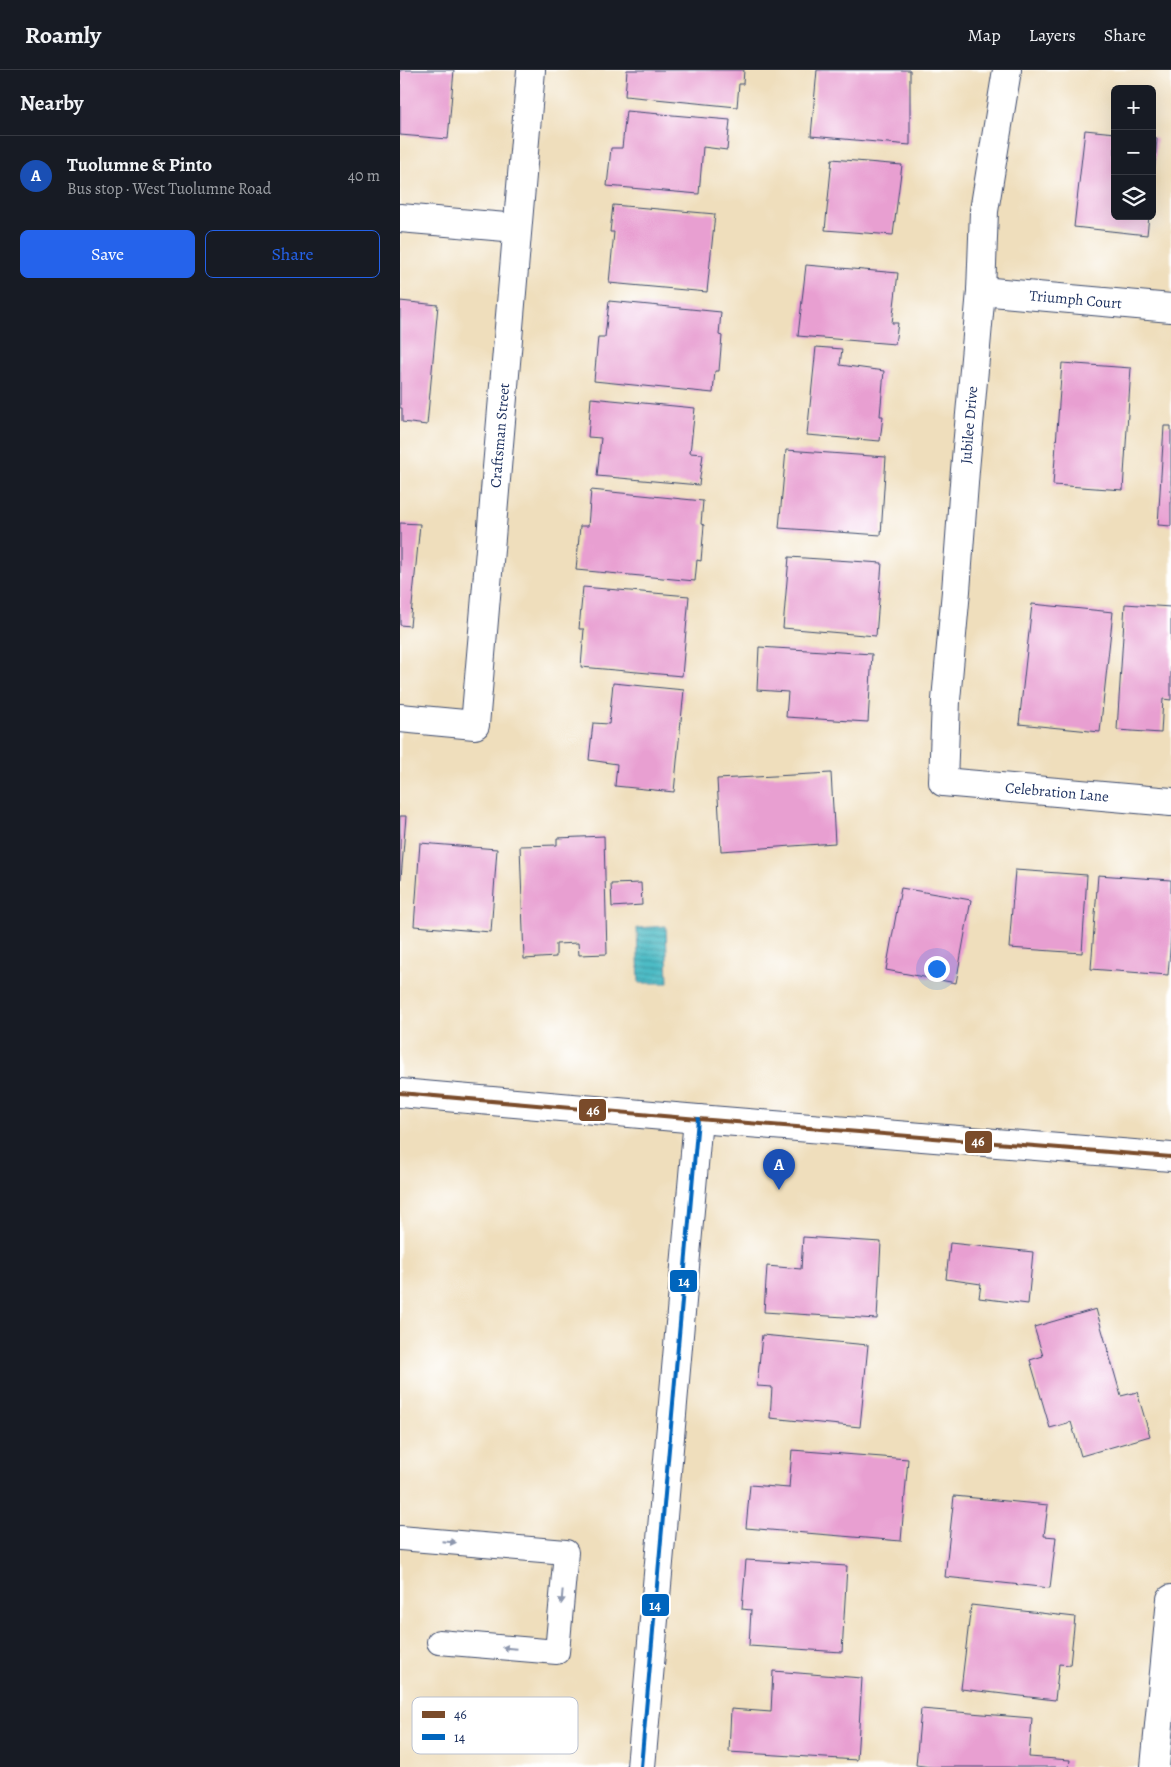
<!DOCTYPE html>
<meta charset="utf-8">
<style>
:root{--surface:#171b24;--page:#242831;--text:#f1f3f6;--muted:#9ea1a6;--line:#363941;--accent:#2563eb}
body{margin:0;font-family:Alegreya,serif;background:var(--page);color:var(--text)}
.controls{position:absolute;right:15px;top:15px;display:grid;overflow:hidden;border-radius:8px;box-shadow:0 5px 20px #0002}
.controls button{width:45px;height:45px;display:grid;place-items:center;padding:0;border:0;border-bottom:1px solid var(--line);background:var(--surface);color:var(--text);font:25px sans-serif}
.you{position:absolute;left:536px;top:898px;width:18px;height:18px;margin:-12px;border:4px solid #fff;border-radius:50%;background:#1a73e8;box-shadow:0 0 0 8px #1a73e833}
.badge{display:grid;place-items:center;width:32px;height:32px;border-radius:50%;background:var(--accent);color:#fff;font-size:16px;font-weight:700}
.pin{position:absolute;translate:-50% -41px;filter:drop-shadow(0 1px 2px #0008)}
.pin::after{content:'';position:absolute;top:26px;width:18px;height:15px;background:inherit;clip-path:polygon(0 0,100% 0,50% 100%)}
.list{margin:0;padding:0;list-style:none}
h2{display:flex;justify-content:space-between;align-items:center;height:65px;margin:0;padding:0 20px;font-size:21px}
h2 small{font-size:16px;font-weight:400;color:var(--muted)}
.list li{display:grid;grid-template-columns:32px 1fr auto;gap:15px;align-items:center;box-sizing:border-box;height:80px;padding:0 20px;border-top:1px solid var(--line)}
.list b{display:block;font-size:19px;white-space:nowrap}
.list p{margin:0;font-size:16px;white-space:nowrap;color:var(--muted)}
.list em{font-size:16px;font-style:normal;color:var(--muted)}
.actions{display:flex;gap:10px;padding:15px 20px}
.actions a{flex:1;padding:11px 0;border:1px solid var(--accent);border-radius:8px;text-align:center;font-size:18px;color:var(--accent)}
.actions .main{background:var(--accent);color:#fff}
.icon{flex:none;width:28px;height:28px;fill:none;stroke:currentColor;stroke-width:2;stroke-linecap:round;stroke-linejoin:round}
.map{position:relative;flex:none;width:771px;height:1697px;overflow:hidden}
header{display:flex;align-items:center;gap:30px;box-sizing:border-box;height:70px;padding:0 25px;background:var(--surface);border-bottom:1px solid var(--line)}
header strong{font-size:24px}
nav{display:flex;gap:28px;margin-inline-start:auto;font-size:18px}
main{display:flex}
aside{flex:1;background:var(--surface)}
.map>svg:first-child{display:block}
.water{fill:url(#water-rules);stroke:#347592}
.building{fill:#e89fd1}
.lines{fill:none;stroke-linecap:round;stroke-linejoin:round}
.service-casing{stroke:#3b496c;stroke-width:26}
.minor-casing{stroke:#3b496c;stroke-width:30}
.tertiary-casing{stroke:#3b496c;stroke-width:30}
.service{stroke:#fff;stroke-width:24}
.minor{stroke:#fff;stroke-width:28}
.tertiary{stroke:#fff;stroke-width:28}
.bus-1-casing{stroke:#fff;stroke-width:8}
.bus-2-casing{stroke:#fff;stroke-width:8}
.bus-1{stroke:#7a4b2a;stroke-width:4}
.bus-2{stroke:#0065bd;stroke-width:4}
.oneway{fill:#8d97ae}
.labels{text-anchor:middle;stroke-width:4;stroke-linejoin:round;paint-order:stroke}
.street-label{font-size:15px;fill:#1b2f5e;stroke:#fff}
.key{fill:#fff;stroke:#bbc1cf;stroke-width:1}
.key-label{font-size:14px;fill:#1b2f5e}
.line-badge{stroke:#fff;stroke-width:2}
.badge-label{font-size:14px;text-anchor:middle;font-weight:bold;fill:#fff}
</style>
<header>
<strong>Roamly</strong>
<nav><a>Map</a><a>Layers</a><a>Share</a></nav>
</header>
<main>
<aside>
<h2>Nearby<small></small></h2>
<ul class="list">
<li><span class="badge" style="background:#1a4fb4">A</span><div><b>Tuolumne &amp; Pinto</b><p>Bus stop · West Tuolumne Road</p></div><em>40 m</em></li>
</ul>
<div class="actions"><a class="main">Save</a><a>Share</a></div>
</aside>
<div class="map">
<svg width="771" height="1697" viewBox="0 0 771 1697">
<defs>
<pattern id="water-rules" width="6" height="5" patternUnits="userSpaceOnUse" patternTransform="scale(1.25)"><rect width="6" height="5" fill="#4dbbc5"/><path d="M0 2.5h6" fill="none" stroke="#3f98a3"/></pattern>
</defs>
<rect width="100%" height="100%" fill="#fff"/>
<filter id="ink" filterUnits="userSpaceOnUse"><feTurbulence type="fractalNoise" baseFrequency=".02" numOctaves="2"/><feDisplacementMap in="SourceGraphic" scale="10" xChannelSelector="R" yChannelSelector="G"/><feConvolveMatrix kernelMatrix="1 2 1 2 8 2 1 2 1" color-interpolation-filters="sRGB"/></filter>
<filter id="wash" filterUnits="userSpaceOnUse"><feTurbulence type="fractalNoise" baseFrequency=".0096" numOctaves="4" result="noise"/><feDisplacementMap in="SourceGraphic" scale="20" xChannelSelector="R" yChannelSelector="G"/><feGaussianBlur stdDeviation="1.12" result="paint"/><feColorMatrix in="noise" values="0 0 0 0 0 0 0 0 0 0 0 0 0 0 0 0 0 1.4 0 .05"/><feComposite in="paint" operator="in"/></filter>
<g filter="url(#wash)">
<rect width="100%" height="100%" fill="#efdebc"/>
<path class="water" d="M266 856 268 913H239L237 858Z"/>
<g id="blocks">
<path class="building" d="M0 0H54L48 69 0 65Z
M227 0H344L343 14H339L337 37 225 26Z
M417 0H510V75L411 66Z
M226 41 330 50 327 80 303 77 299 124 207 116 211 78H222Z
M685 60 715 63V146H749L747 165 674 157Z
M752 67 757 68 754 104H752Z
M432 89 502 95 493 165 425 160Z
M213 135 315 144 307 222 209 213 214 162H210Z
M406 195 498 203 492 253H498L495 274 398 266Z
M0 231 38 235 27 355 2 352V338H0Z
M209 231 321 242 319 265 322 266 319 301H315L313 323 194 311 198 267H205Z
M416 277 442 279 440 295 484 301 480 346H483L480 371 407 365Z
M662 293 731 298 723 420 653 415Z
M191 328 295 338 290 383 303 384 299 415 197 406 201 368 188 367Z
M764 356H771V456L758 455Z
M386 380 486 387 481 465 379 458Z
M191 420 303 431 301 454 304 455 301 491 297 490 295 511 176 500 180 456H188Z
M0 453 20 454 10 556 0 555Z
M389 487 482 493 476 566 383 558Z
M183 517 289 526 282 606 181 597 184 559H179Z
M632 534 713 542 700 662 619 654Z
M725 534 771 537V630L763 629 761 663 717 660Z
M359 577 472 584 468 652 386 647 388 622 357 620Z
M213 613 284 620 274 722 215 716 217 694 189 690 193 653 209 654Z
M431 703 435 773 321 781 317 709Z
M0 746H6L1 809H0Z
M204 766 207 884 179 885 178 873 156 874V887L124 889 120 776 157 775V768Z
M20 773 97 779 91 862 14 856Z
M615 800 687 805 682 883 609 878Z
M698 805 771 810V866L768 905 691 899Z
M241 813 242 835 212 837 211 814Z
M501 818 571 830 556 913 486 900Z
M403 1167 481 1172 477 1249 364 1242 367 1196 401 1199Z
M550 1173 633 1182 628 1234 579 1228 581 1214 546 1209Z
M696 1239 721 1326 737 1322 750 1366 681 1386 671 1352 650 1358 630 1290 643 1286 634 1257Z
M362 1265 468 1275 460 1357 370 1348 372 1317 357 1316Z
M392 1380 508 1389 501 1471 346 1458 350 1415 389 1418Z
M554 1426 648 1435 644 1466 656 1467 650 1518 545 1507Z
M346 1490 447 1496 442 1582 349 1576 351 1540 342 1539Z
M571 1535 675 1547 670 1595 659 1594 655 1630 561 1619Z
M373 1601 462 1608 457 1690 329 1682 331 1639 371 1642Z
M521 1639 632 1648 629 1687 670 1690 669 1697H531L516 1695Z"/>
</g>
</g>
<g filter="url(#ink)">
<use href="#blocks" fill-opacity="0" stroke="#3b496c" stroke-width="1"/>
<g class="lines">
<g class="service-casing">
<path id="service" d="M0 1468 166 1482 157 1582 39 1572"/>
</g>
<g class="minor-casing">
<g id="minor">
<path id="s1" d="M607 0 584 141 581 221 565 400 556 521 546 630 543 712 771 732"/>
<path d="M0 148 117 158"/>
<path id="s2" d="M581 221 771 238"/>
<path id="s3" d="M0 648 75 655 131 0"/>
<path d="M241 1697 298 1049"/>
<path d="M755 1697 771 1529"/>
</g>
</g>
<g class="tertiary-casing">
<path id="tertiary" d="M0 1023 298 1049 771 1087"/>
</g>
<use href="#service" class="service"/>
<use href="#minor" class="minor"/>
<use href="#tertiary" class="tertiary"/>
<g class="bus-1-casing">
<path id="bus-1" d="M0 1023 298 1049 771 1087"/>
</g>
<g class="bus-2-casing">
<path id="bus-2" d="M241 1697 298 1049"/>
</g>
<use href="#bus-1" class="bus-1"/>
<use href="#bus-2" class="bus-2"/>
</g>
<defs><path id="oneway-solid" d="M-6-.8H1V-3.2L6.5 0L1 3.2V.8H-6Z" transform="scale(1.25)"/></defs>
<g class="oneway">
<use href="#oneway-solid" transform="translate(49 1472) rotate(5)"/>
<use href="#oneway-solid" transform="translate(162 1527) rotate(95)"/>
<use href="#oneway-solid" transform="translate(109 1578) rotate(-175)"/>
</g>
</g>
<g class="labels">
<g class="street-label">
<text dy="5" stroke="none"><textPath href="#s2" startOffset="95">Triumph Court</textPath></text>
<text transform="translate(569 355) rotate(-85)" y="5">Jubilee Drive</text>
<text dy="5" stroke="none"><textPath href="#s3" startOffset="366">Craftsman Street</textPath></text>
<text dy="5" stroke="none"><textPath href="#s1" startOffset="830">Celebration Lane</textPath></text>
</g>
</g>
<rect x="12" y="1627" width="166" height="57" rx="8" class="key"/>
<rect x="22" y="1641" width="23" height="7" fill="#7a4b2a"/>
<rect x="22" y="1664" width="23" height="6" fill="#0065bd"/>
<g class="key-label">
<text x="54" y="1649">46</text>
<text x="54" y="1672">14</text>
</g>
<g class="line-badge">
<rect x="178" y="1028" width="29" height="24" rx="5" fill="#7a4b2a"/>
<rect x="564" y="1060" width="29" height="24" rx="5" fill="#7a4b2a"/>
<rect x="269" y="1199" width="29" height="24" rx="5" fill="#0065bd"/>
<rect x="241" y="1523" width="29" height="24" rx="5" fill="#0065bd"/>
</g>
<g class="badge-label">
<text x="193" y="1045">46</text>
<text x="578" y="1076">46</text>
<text x="284" y="1216">14</text>
<text x="255" y="1540">14</text>
</g>
</svg>
<div class="controls">
<button>+</button>
<button>−</button>
<button><svg class="icon" aria-label="layers" viewBox="0 0 24 24"><path d="M12 4l9 5-9 5-9-5zM3 14l9 5 9-5"/></svg></button>
</div>
<div class="you"></div>
<div class="pin badge" style="left:379px;top:1120px;background:#1a4fb4">A</div>
</div>
</main>
